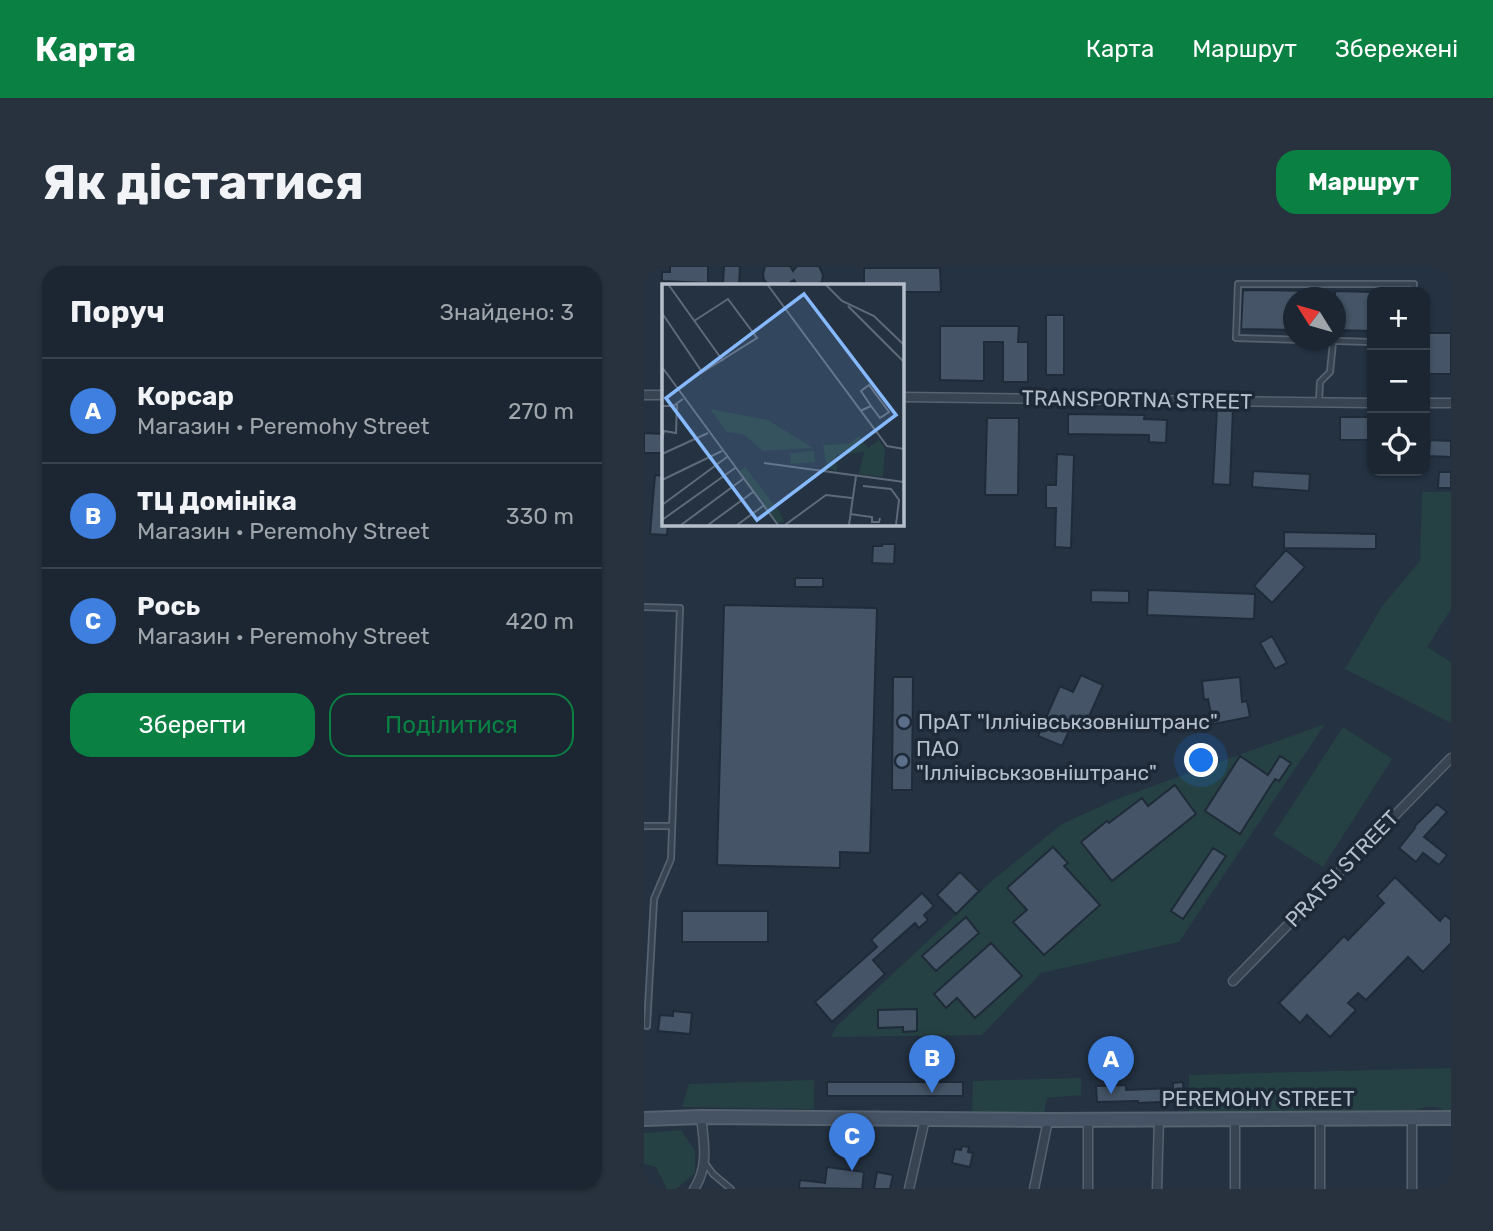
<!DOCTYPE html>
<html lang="uk">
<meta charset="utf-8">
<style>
:root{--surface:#1b2632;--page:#28323e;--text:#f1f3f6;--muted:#a0a5ac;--line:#39434d;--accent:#0b8043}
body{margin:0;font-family:Rubik,sans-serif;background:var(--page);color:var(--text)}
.controls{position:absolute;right:21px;top:21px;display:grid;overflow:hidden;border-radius:14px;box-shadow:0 2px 5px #0004}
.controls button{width:63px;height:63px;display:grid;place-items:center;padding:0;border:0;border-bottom:2px solid var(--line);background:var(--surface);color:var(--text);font:35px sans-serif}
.compass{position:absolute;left:639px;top:21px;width:63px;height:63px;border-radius:50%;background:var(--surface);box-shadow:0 2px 5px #0004;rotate:307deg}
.you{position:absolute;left:558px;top:495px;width:24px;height:24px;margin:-18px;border:5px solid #fff;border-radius:50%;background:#1a73e8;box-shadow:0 0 0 10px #1a73e833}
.badge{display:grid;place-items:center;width:46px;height:46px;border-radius:50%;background:var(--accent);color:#fff;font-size:23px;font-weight:700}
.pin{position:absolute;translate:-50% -58px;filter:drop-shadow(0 2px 4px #0008)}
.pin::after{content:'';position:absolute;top:37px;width:24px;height:21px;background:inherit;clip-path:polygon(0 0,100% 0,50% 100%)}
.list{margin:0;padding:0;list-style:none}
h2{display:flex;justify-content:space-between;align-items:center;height:91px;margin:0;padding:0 28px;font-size:30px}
h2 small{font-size:23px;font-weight:400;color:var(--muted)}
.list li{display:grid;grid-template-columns:46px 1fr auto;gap:21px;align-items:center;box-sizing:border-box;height:105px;padding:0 28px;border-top:2px solid var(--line)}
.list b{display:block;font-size:26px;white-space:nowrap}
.list p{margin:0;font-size:23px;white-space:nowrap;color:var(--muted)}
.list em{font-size:23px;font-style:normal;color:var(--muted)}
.actions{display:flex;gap:14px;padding:21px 28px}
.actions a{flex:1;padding:16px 0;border:2px solid var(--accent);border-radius:21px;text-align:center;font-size:24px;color:var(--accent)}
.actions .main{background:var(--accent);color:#fff}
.icon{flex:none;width:38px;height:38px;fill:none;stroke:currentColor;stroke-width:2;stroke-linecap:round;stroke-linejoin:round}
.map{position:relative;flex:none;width:807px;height:923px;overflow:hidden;border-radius:21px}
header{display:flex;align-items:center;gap:42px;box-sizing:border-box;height:98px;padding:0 35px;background:var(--accent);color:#fff}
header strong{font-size:33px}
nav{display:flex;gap:38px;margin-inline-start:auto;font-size:24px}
.intro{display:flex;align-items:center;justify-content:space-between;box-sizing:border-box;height:168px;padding:0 42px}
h1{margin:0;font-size:49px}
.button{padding:18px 32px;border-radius:21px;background:var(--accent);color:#fff;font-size:24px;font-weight:700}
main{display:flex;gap:42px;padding:0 42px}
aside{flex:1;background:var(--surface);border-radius:21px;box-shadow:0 2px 5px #0004}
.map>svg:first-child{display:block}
.green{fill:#264143}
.building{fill:#455567;stroke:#1f2b39;stroke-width:2}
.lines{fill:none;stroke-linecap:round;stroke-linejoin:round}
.lane-casing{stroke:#56626f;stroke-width:8}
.street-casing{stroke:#56626f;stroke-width:11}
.secondary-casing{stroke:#56626f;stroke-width:16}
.lane{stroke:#384452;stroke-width:4.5}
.street{stroke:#384452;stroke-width:8}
.secondary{stroke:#465365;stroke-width:12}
.service-dot{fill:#5c6f8a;stroke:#1d2937;stroke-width:2.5}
.labels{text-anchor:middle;stroke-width:7;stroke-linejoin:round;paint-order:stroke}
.street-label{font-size:21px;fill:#b5bfcc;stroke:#1d2937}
.poi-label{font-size:21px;fill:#b5bfcc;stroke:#1d2937;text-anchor:start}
.inset-road{fill:none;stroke:#5e6a79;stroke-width:2}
.view{fill:#87b9ff;fill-opacity:0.15;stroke:#87b9ff;stroke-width:3.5}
.inset-edge{fill:none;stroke:#b5bfcc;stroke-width:3.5}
</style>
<header>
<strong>Карта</strong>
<nav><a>Карта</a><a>Маршрут</a><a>Збережені</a></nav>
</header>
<div class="intro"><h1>Як дістатися</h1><a class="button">Маршрут</a></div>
<main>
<aside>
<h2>Поруч<small>Знайдено: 3</small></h2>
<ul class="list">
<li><span class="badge" style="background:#3f7fe0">A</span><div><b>Корсар</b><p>Магазин · Peremohy Street</p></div><em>270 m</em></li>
<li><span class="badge" style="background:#3f7fe0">B</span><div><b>ТЦ Домініка</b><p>Магазин · Peremohy Street</p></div><em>330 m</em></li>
<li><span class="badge" style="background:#3f7fe0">C</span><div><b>Рось</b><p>Магазин · Peremohy Street</p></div><em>420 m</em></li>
</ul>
<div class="actions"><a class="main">Зберегти</a><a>Поділитися</a></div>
</aside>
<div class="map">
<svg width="807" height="923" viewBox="0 0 807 923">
<rect width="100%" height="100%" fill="#243242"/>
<path class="green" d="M778 226H807V343L783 381 807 396V457L701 403 739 339 776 295Z
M681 458 535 676 397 707 338 769 187 771 193 760 350 613 418 558 473 533Z
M699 461 748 493 679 601 629 569Z
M807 802V846C803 846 800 844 796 842 787 839 774 842 766 847L545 850V809Z
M437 812V829L403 832 400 847 398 850 328 849 329 815Z
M170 814V843L38 841 45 818Z
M37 864 51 885V907L32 923H23L12 901 0 898V867Z"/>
<path class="building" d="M26 0H64V17L18 15V6H26Z
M80 0H96L95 19H79Z
M121 0H146L149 5 153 0H175L179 9 178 15 175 19H153L150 14 142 19H125L120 14 119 8Z
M220 2H296L297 26H257V19H220Z
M599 24 678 25V32H649V64L597 63Z
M691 25 728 26V65L691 64Z
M402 49H420V109H402Z
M296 60H375L374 76H384V116H359V76H340V115L296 114Z
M781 67H807V108H781Z
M573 142H589L586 219 569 218Z
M424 148 501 149 500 153 523 154 522 177 505 176V169L424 168Z
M696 151H726V174H696Z
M343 152H375L374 229H341Z
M0 167 19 168V187H0Z
M786 174 807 175V191L785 190Z
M413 188 430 189 427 282 411 281 412 242H402V219H412Z
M609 205 666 208 665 225 608 221Z
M795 206H807V222H794Z
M11 209 19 210V257H24L23 269 6 268Z
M640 266 732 268V283L640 282Z
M238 278H251L250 298 228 297 229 280H238Z
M642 284 661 301 628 337 610 320Z
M151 312H179V321H151Z
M447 324 485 325V337L447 336Z
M504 324 611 328 610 353 503 349Z
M80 339 233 342 226 587 196 586V602L73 599Z
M628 370 643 397 631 403 616 377Z
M437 409 459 419 443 455 432 450 418 480 394 470 416 420 429 426Z
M249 411H269L268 524H248Z
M596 411 598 436 603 435 606 451 569 458 564 433 560 434 558 415Z
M596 490 624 509 636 490 647 497 635 515 631 513 596 568 561 545Z
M531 519 552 548 468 615 437 576 463 555 465 557 498 532 504 540Z
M793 538 803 546 780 571 803 589 795 599 779 587 772 596 755 582 771 562 770 561Z
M409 581 424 597 420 600 456 639 400 689 369 656 383 644 363 622Z
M569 582 582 590 539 653 527 645Z
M316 606 335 625 312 648 293 629Z
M751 611 796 655 801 649 807 654V677L779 706 764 691 722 734 714 727 704 737 712 744 686 771 663 749 656 757 635 737 700 670 704 674 740 637 733 630Z
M278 627 290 640 280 649 284 654 275 662 271 657 229 694 241 708 188 756 171 736 233 681 227 674Z
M38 645H124V676H38Z
M322 651 335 667 292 705 278 690Z
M347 677 378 710 331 752 313 732 302 742 290 728Z
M273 743V765L259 766V761L234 762V744Z
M29 745 48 747 46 768 14 765 16 749 29 750Z
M183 816H319V830H183Z
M539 816 540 835 494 837V835L453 836 452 820 482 819V824L529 822V817Z
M318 880 325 881 324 886 329 887 326 901 308 897 311 883 317 884Z
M183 901 220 906 218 923 155 922 156 914 181 917Z
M233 906 249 909 246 923H230Z"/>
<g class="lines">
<g class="lane-casing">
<path id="lane" d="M728 76 592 72 594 18H770L769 26
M675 135 676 116 686 106 689 76
M0 341 36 342 27 593 10 633 3 760
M0 560H28
M61 897 69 908 87 923"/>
</g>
<g class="street-casing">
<path id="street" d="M0 129H19
M257 131 728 137
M781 137H807
M589 715 807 492
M50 923C65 901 60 876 57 851
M265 923 281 853
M390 923 404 854
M444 923V852
M513 923 515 852
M591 923V853
M676 923V853
M768 923V853"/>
</g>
<g class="secondary-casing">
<path id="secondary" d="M0 853 57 851 404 854 807 852"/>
</g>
<use href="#lane" class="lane"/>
<use href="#street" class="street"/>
<use href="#secondary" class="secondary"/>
</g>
<g class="service-dot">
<circle cx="260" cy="456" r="7"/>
<circle cx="258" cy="495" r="7"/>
</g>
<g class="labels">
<g class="street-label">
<text transform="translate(493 134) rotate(1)" y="7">TRANSPORTNA STREET</text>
<text transform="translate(698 603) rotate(-46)" y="7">PRATSI STREET</text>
<text x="614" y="840">PEREMOHY STREET</text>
</g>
<g class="poi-label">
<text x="274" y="463">ПрАТ "Іллічівськзовніштранс"</text>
<text x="272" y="490">ПАО<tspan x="272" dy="24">"Іллічівськзовніштранс"</tspan></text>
</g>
</g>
<g transform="translate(18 18)">
<rect width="242" height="242" fill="#243242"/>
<path d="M48 125 106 136 151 164 101 167 81 150 65 148ZM197 152 206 164 217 156 223 165 221 193 197 190 202 168 174 171 175 188 165 183 161 161 186 160ZM152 167 153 178 129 180 128 169ZM83 183 117 227 122 238 116 239 76 188Z" fill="#264143"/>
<path class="inset-road" d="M6 0 61 77M105 0 225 162 242 165M163 0 180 17 212 32 242 61M186 22 242 78M0 29 40 88M0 83 116 241M28 96 95 54 66 15 32 37M0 122H11L21 115M198 127 209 122 218 134 227 128 207 101 199 107 209 122M0 156 2 147 14 149 15 120M0 170 46 149M102 179 242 198M0 196 60 167M201 202 229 205 237 216 234 241M0 221 65 173M188 230 210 233V238H217L218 234M0 236 73 184M19 241 81 195M46 241 91 208M75 241 101 222M123 241 164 211 190 214M187 241 194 192"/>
<path class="view" d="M142 10 234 131 95 236 4 114Z"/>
<rect width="242" height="242" class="inset-edge"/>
</g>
</svg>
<div class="controls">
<button>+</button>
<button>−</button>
<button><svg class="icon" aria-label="locate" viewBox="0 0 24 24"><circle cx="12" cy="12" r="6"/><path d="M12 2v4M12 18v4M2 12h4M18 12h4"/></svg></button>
</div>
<svg class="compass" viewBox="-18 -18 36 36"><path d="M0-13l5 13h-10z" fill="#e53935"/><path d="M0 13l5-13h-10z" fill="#a0a5ac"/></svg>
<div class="you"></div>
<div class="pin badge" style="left:467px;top:828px;background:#3f7fe0">A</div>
<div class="pin badge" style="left:288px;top:827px;background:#3f7fe0">B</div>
<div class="pin badge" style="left:208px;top:905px;background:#3f7fe0">C</div>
</div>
</main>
